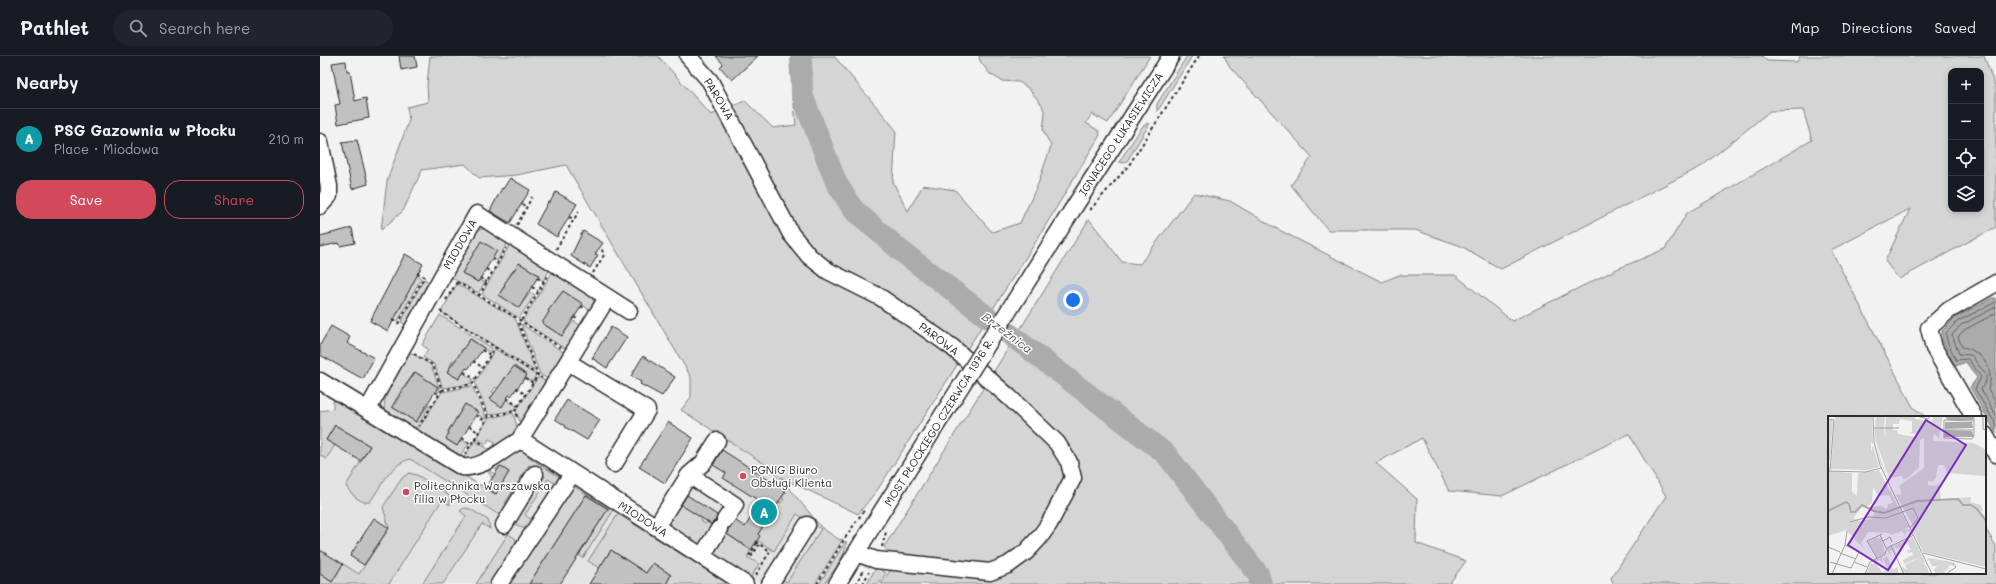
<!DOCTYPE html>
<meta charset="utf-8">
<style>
:root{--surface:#171b24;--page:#20242c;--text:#f1f3f6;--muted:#9ea1a6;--line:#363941;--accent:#d1495b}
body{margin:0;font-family:Mali,sans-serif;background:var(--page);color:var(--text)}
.controls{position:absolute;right:12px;top:12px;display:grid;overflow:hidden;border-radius:8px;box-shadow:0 2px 6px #0003}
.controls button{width:36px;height:36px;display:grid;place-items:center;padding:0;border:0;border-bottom:1px solid var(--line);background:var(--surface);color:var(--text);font:20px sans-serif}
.you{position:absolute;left:753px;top:244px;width:14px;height:14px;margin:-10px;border:3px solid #fff;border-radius:50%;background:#1a73e8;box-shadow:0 0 0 6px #1a73e833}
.badge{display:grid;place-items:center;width:26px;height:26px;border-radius:50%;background:var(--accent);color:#fff;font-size:13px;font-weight:700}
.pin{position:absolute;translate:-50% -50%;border:2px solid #fff;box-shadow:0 1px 4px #0006}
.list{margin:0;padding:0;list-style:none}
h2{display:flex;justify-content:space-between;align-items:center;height:52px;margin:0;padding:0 16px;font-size:17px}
h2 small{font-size:13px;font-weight:400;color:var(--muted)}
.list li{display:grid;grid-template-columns:26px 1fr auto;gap:12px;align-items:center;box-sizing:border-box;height:60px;padding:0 16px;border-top:1px solid var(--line)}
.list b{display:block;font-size:15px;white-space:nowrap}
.list p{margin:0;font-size:13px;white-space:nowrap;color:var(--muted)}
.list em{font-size:13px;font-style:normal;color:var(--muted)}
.actions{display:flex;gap:8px;padding:12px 16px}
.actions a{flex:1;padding:9px 0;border:1px solid var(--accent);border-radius:16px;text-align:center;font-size:14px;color:var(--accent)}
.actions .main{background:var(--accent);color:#fff}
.icon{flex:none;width:22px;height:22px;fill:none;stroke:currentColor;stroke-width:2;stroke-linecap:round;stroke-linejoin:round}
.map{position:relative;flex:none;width:1676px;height:528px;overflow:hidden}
header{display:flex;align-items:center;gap:24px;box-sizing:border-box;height:56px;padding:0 20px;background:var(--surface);border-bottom:1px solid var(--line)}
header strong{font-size:19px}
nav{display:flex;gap:22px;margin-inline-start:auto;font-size:14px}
.search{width:280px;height:36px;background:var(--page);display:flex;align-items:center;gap:10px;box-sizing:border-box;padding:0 14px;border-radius:22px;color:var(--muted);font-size:15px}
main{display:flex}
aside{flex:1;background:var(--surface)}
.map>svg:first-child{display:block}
.built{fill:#e3e3e3}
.green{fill:#d5d5d5;stroke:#808080;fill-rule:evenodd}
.water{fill:#ababab;stroke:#787878}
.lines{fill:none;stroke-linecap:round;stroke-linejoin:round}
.shore{stroke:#5e5e5e;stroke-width:1}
.river{stroke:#ababab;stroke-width:22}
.building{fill:#c1c1c1;stroke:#2b2b2b}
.minor-casing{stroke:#2b2b2b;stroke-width:19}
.path{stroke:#2b2b2b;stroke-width:2;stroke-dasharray:3 3;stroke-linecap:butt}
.minor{stroke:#fff;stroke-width:16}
.minor-bridge-casing{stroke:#2b2b2b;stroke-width:19;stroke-linecap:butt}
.minor-bridge{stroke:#fff;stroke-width:16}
.poi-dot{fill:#d1495b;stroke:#fff;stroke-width:1.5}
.labels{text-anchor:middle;stroke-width:3;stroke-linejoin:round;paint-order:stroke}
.street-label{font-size:11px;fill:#2b2b2b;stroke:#fff}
.poi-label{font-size:11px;fill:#2b2b2b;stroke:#fff;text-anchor:start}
.water-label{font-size:12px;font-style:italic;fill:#585858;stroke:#fff}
.inset-river{fill:none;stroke:#ababab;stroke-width:2}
.inset-road{fill:none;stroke:#a2a2a2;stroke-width:1}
.view{fill:#7b2cbf;fill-opacity:0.15;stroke:#7b2cbf;stroke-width:2}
.inset-edge{fill:none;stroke:#2b2b2b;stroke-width:2}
</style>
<header>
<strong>Pathlet</strong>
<div class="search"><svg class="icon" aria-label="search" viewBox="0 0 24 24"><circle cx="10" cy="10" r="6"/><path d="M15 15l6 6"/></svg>Search here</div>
<nav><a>Map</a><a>Directions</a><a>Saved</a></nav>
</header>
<main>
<aside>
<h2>Nearby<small></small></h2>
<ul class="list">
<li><span class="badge" style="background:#0f9aa8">A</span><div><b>PSG Gazownia w Płocku</b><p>Place · Miodowa</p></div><em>210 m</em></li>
</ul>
<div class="actions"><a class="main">Save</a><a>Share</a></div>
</aside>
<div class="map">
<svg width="1676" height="528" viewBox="0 0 1676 528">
<rect width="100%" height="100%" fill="#f2f2f2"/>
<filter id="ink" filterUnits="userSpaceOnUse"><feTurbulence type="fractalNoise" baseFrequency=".025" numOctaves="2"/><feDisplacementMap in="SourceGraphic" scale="8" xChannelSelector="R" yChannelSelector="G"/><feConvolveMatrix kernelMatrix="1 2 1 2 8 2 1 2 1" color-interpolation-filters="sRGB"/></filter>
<g filter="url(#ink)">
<path class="built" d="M43 358 184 443 209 401 408 528H0V366Z
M392 374 446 409 460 421 506 477 474 528H441L335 461Z"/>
<path class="green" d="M110 0H338L391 59 425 45 453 72 476 69 470 9 489 0H514L576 74 573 126 588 155 603 129 635 134 672 176 700 167 718 128 731 90 723 74 725 58 722 49 708 32 699 26 682 25 670 18 660 5 659 0H830L788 67 772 58 766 67 779 75 780 79 715 187 558 433 538 458 460 421 502 472 520 484 523 483 495 528H455L461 523 467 526 501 473 477 458 454 495 437 484 440 480 438 478 458 446 461 447 464 443 462 441 466 433 458 427 456 418 446 409 361 354 371 341V321L246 109 197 119 159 122 145 108 102 114 83 155 61 174 67 125 89 64 87 51 108 46 107 29Z
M867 0H872L837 56V48Z
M904 0H1442L1447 5 1477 6 1480 0H1664L1676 33V171L1579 223 1565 205 1590 153 1511 194 1593 351 1606 361H1509V517H1665V472L1676 490V528H1293L1291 522 1346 440 1309 378 1182 440 1129 435 1102 382 1056 407 1097 443 1096 487 1146 505 1129 528H561L574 509 583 514 564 491 769 163 802 206 820 208 874 137 910 145 959 174 1062 226 1079 219H1135L1192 265 1297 213 1345 193 1367 157 1492 84 1483 54 1450 55 1382 110 1181 213 1141 190 1095 174H1008L971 129 992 101 910 11ZM1631 15H1661V153H1631Z
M830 67 807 105 804 107 799 106 822 71 826 68Z
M162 173H167L188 186 177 205 173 202 161 186 142 217 158 226 159 224 165 227 158 237 129 220 156 175Z
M190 188 230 213 223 225 218 221 219 219 199 207 192 217H191L179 239 199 251 211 236 215 239 199 262 162 238Z
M233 215 267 237 274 245 271 255 243 235 228 255 229 256 223 268 242 280 254 265 261 270 247 294 205 267 203 264Z
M96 219 101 222 78 265 73 263 82 249Z
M104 223 109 226 86 269 81 266Z
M137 228 195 262 216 316 121 256Z
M120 259 172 292 170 297 151 283 146 295 142 293 136 306 133 304 127 316 139 323 143 317 153 323 150 328 123 332 114 308 103 301 108 293 102 289Z
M201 268 245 297 229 324 220 318Z
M175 293 216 319 212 326 205 322 207 319 194 311 188 323 185 321 179 333 176 331 172 336 197 350 194 354 169 359 155 327Z
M90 296 111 309 120 334 119 336 116 334 118 331 95 316 78 339 72 351 96 366 109 348 111 349 94 375C86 369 75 364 67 358 55 347 84 308 90 296Z
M218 321 227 326 201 369 196 355Z
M152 330 166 361 165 363 157 358 158 356 145 348 140 359H138L135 364 136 365 133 371 131 370 128 375 129 377 126 383 137 390 141 383 149 388 139 401 97 375 122 336Z
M18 344 175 438 189 416 180 410 177 414 172 411 170 415 175 418 172 422 166 412 198 391 206 396 209 401 239 421 235 427 228 423 205 459 213 465 205 473 191 466 197 455 201 457 225 420 209 409 185 447 191 451 184 462 90 403C71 408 61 430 50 446 40 448 31 438 26 430L50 390 15 369 6 384 15 389 6 403 0 399V355L13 353V345Z
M193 357 198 373 189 382 173 393 175 386 169 383 166 388 156 382 169 362Z
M155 385 170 394 159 401 143 403Z
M89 417 97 419 127 438 130 441V449L122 444 69 528H0V518L12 526 23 508 39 518 69 472 63 451 82 422Z
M252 429 293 455 263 502 259 499 288 453 266 439 209 528H189Z
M357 446 382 462 380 465 385 468 387 466 395 471 379 490 346 471Z
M144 452 150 453 168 464 170 473 162 468 123 528H102L146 460 140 455Z
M298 458 408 528H346L351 519 333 507 326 517 291 494 279 512 268 505Z
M405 477 431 494 427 501 439 508 430 523 393 500 392 496Z
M188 478 195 482 197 490 172 528H156Z
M526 485C529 496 511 518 504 528H499Z
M556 511 566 517 559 528H547Z"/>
<path class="water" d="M1672 242H1676V377L1650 331 1657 322 1646 306 1635 310 1623 286 1622 275 1635 262Z"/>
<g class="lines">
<path class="shore" d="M1676 246 1638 265 1626 277 1627 285 1636 304 1648 303 1661 321 1655 333 1676 369
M1676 251 1641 269 1632 279 1639 298 1651 299 1666 319V325L1661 333 1676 359
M1676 257 1644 274 1638 281 1642 291C1661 294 1676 314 1668 333L1676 347"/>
<path class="river" d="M481 0 482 39 516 126 533 153 581 195 846 398 938 518 941 528"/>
</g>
<path class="building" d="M79 0H95L97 11 81 14Z
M396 0H438L412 24 400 11 403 8Z
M26 5 27 15H30L35 45 46 42 49 62 18 68 15 49 20 48 12 7Z
M37 84 48 128 32 133 22 86Z
M190 122 210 134 190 167 170 155 182 132 183 133Z
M236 136 257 148 237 181 216 168 228 146H230Z
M32 172 35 187 20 190 19 187 0 191V180Z
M263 175 283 187 275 198 278 199 270 212 251 200Z
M161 185 177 195 158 226 142 217Z
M85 198 103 208 68 275 50 265Z
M199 207 219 219 199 252 179 239 185 229 184 228Z
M243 235 263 248 242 280 222 267 229 256 228 255Z
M11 270 30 281 27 287 54 302 43 323 0 299V289Z
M291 271 307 281 287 312 272 302Z
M150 283 164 292 148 313 146 312 139 323 127 316Z
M323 300 355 321 342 340 320 328 321 326 311 320Z
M194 310 207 319 191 340 189 339 182 351 170 343Z
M95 316 118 331 96 366 72 351Z
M247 344 280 364 267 384 245 371 246 370 235 363Z
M145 348 158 356 137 390 126 383 129 377 128 376Z
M348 366 373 382 345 427 319 411Z
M15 369 50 390 41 405 6 384Z
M402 394 466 435 438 478 440 480 431 494 407 478 408 473 416 465 425 471 441 446 403 422 406 417 393 409Z
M180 410 189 416 176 438 166 432Z
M266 439 288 453 240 528H209Z
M367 439 397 459 396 464 391 468 361 449Z
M54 462 69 472 44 509 30 500Z
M0 494 23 508 12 526 0 518Z
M291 494 326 517 333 507 351 519 346 528H269Z"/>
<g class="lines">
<g class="minor-casing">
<path id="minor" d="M368 0 390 25 471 178 489 200 508 215 560 241 632 291 689 341 737 387 749 406 753 422 729 468 719 482 706 496 688 509 670 516 556 504 536 497
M0 86 9 130V140L0 150
M751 156 851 0
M248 306 327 354 294 408
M0 325 142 411C164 413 181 394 199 385L206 387 425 528
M48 353 157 158 309 255
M1654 361 1614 292 1609 272 1629 254 1676 227
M1665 379 1676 398
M199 385 287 242
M369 419 383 407 397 385
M184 469 215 418
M336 471 369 419 415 449 405 464
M382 500 399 473
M179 528 252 418
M450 528 487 469
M517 528 550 474"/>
</g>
<path class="path" d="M202 148 206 151
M770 154 809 109 879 0
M249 161 254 163
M197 169 212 141
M236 193 259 155
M172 203 178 206
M166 213 172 217
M97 217 107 222
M273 217 284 199 282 194 279 192
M160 222 167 226
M217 222 224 226
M137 226 195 261 241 292
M212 231 218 235
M159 240 186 192
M126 244 137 226
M261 250 265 253
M120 255 222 322
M254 261 259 264
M72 264 78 267
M78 268 104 221
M162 294 170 299
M94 298 113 309 122 334 99 370
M153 305 162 311
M144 316 155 323
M205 322 213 327
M196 332 205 338
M122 334 153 328
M115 336 119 338
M187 342 198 350
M156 359 165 365
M168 361 153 327 175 291
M197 361 195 355 218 319 199 268 228 219
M149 370 158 376
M142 382 151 388
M154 383 165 389
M145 398 168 361 195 355
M437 487 429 500 431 501 439 489
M562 491 566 476
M436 519 450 495 436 486
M497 528 527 479 545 453
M535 528 545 513
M543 528 549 516"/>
<use href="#minor" class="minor"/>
<g class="minor-bridge-casing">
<path id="minor-bridge" d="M550 474 751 156"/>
</g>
<use href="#minor-bridge" class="minor-bridge"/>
</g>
</g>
<g class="poi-dot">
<circle cx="423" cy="420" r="4"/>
<circle cx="86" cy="436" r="4"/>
</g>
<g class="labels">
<g class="street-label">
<text transform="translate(399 43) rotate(59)" y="4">PAROWA</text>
<text transform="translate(801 78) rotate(-57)" y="4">IGNACEGO ŁUKASIEWICZA</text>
<text transform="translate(140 188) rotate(-60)" y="4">MIODOWA</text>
<text transform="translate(619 283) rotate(37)" y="4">PAROWA</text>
<text transform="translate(619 366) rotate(-58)" y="4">MOST PŁOCKIEGO CZERWCA 1976 R.</text>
<text transform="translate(323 463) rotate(32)" y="4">MIODOWA</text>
</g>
<g class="poi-label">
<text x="431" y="418">PGNiG Biuro<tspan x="431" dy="13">Obsługi Klienta</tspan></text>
<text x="94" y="434">Politechnika Warszawska<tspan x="94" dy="13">filia w Płocku</tspan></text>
</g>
<g class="water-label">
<text transform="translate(687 277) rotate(37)" y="4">Brzeźnica</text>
</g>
</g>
<g transform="translate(1508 360)">
<rect width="158" height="158" fill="#f2f2f2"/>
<path d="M7 0H44L45 29 43 25V36L45 30 51 51 34 55 36 54 3 53ZM48 0H57L56 12H47ZM58 0H87V3L104 6 105 0H115L111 22 106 18 105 25 146 27 158 34V60L119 57 116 49H110L108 62 105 65H100V69L108 70 111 67 113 83 143 81 142 86 153 89 155 94 153 96 158 101V151L95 136 84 113 85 110 68 79 74 78 71 70 96 52V22L92 24 91 51 80 62 75 63 74 60 61 62 48 25 53 45 63 69 52 46 47 20V13L48 24 47 12H56L57 23ZM72 3 84 5V16L80 17 89 18 88 21 70 18 69 14H65V8H71ZM0 4H5L2 44H0ZM51 54 81 111 74 114 81 113 84 120 79 114 77 119 74 115 63 119 61 117 40 116 33 127 36 133 18 114 0 120V55L24 57V76L29 80 30 57ZM45 71 50 80 61 79 65 87 60 88 59 93 53 90 43 91V95L47 97 43 103 32 105 25 102 34 91 37 92 44 87ZM51 120 49 123 53 122 57 137 49 141 40 126ZM85 121 97 146 96 147 98 151V147L101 158 77 157 73 150 79 154 77 149 94 140 76 148 75 144 85 139 84 136 80 137 79 134H83L79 127 70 133 65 130 70 143 64 131ZM63 131 64 135 61 133 63 137 54 141 55 147 52 144 49 145V149L54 156 60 153 55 143 59 140 65 154 69 151 71 158H74L72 150 76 158H38L43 147 46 148 47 144 61 137 59 133ZM100 142 119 145 126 147V150L122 149 118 155 114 153 117 155 116 158H108L106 154 109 150H104L101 144 99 145Z" fill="#d5d5d5" fill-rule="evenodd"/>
<path d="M116 0H146L145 4H120ZM117 6H144L145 12 117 13ZM117 14 144 15 146 21H116Z" fill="#ababab"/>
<path class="inset-river" d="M0 95 18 86 21 88 23 96H27L34 89 46 95 56 97 89 85 130 83 135 89H143L149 93 158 105"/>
<path class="inset-road" d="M45 0 46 26 52 49 104 158M89 0 100 3 102 0M155 0V13L158 14M0 3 6 4 2 55M146 5 116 4V22L144 23 146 20V0M45 12H71M115 14H146M0 55 37 56 53 52M22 106 40 101 58 102 85 92 90 102 82 112M52 119 58 132M55 125 62 121 64 126M63 130 76 158M0 131 12 136M12 137 28 143M95 137 158 153M49 142 39 125 54 118M2 146 23 152 31 136 17 129M26 146 39 151M4 158 17 129 19 115M37 158 42 146 57 138 59 132 86 119M118 158 128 151 125 147"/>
<path class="view" d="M98 4 138 29 60 154 20 129Z"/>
<rect width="158" height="158" class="inset-edge"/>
</g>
</svg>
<div class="controls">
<button>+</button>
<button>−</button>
<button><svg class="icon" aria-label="locate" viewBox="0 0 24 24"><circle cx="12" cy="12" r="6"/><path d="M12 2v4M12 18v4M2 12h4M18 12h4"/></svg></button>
<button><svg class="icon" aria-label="layers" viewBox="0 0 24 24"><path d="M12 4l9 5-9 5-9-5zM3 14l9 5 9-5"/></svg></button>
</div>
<div class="you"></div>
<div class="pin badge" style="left:444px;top:456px;background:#0f9aa8">A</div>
</div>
</main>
